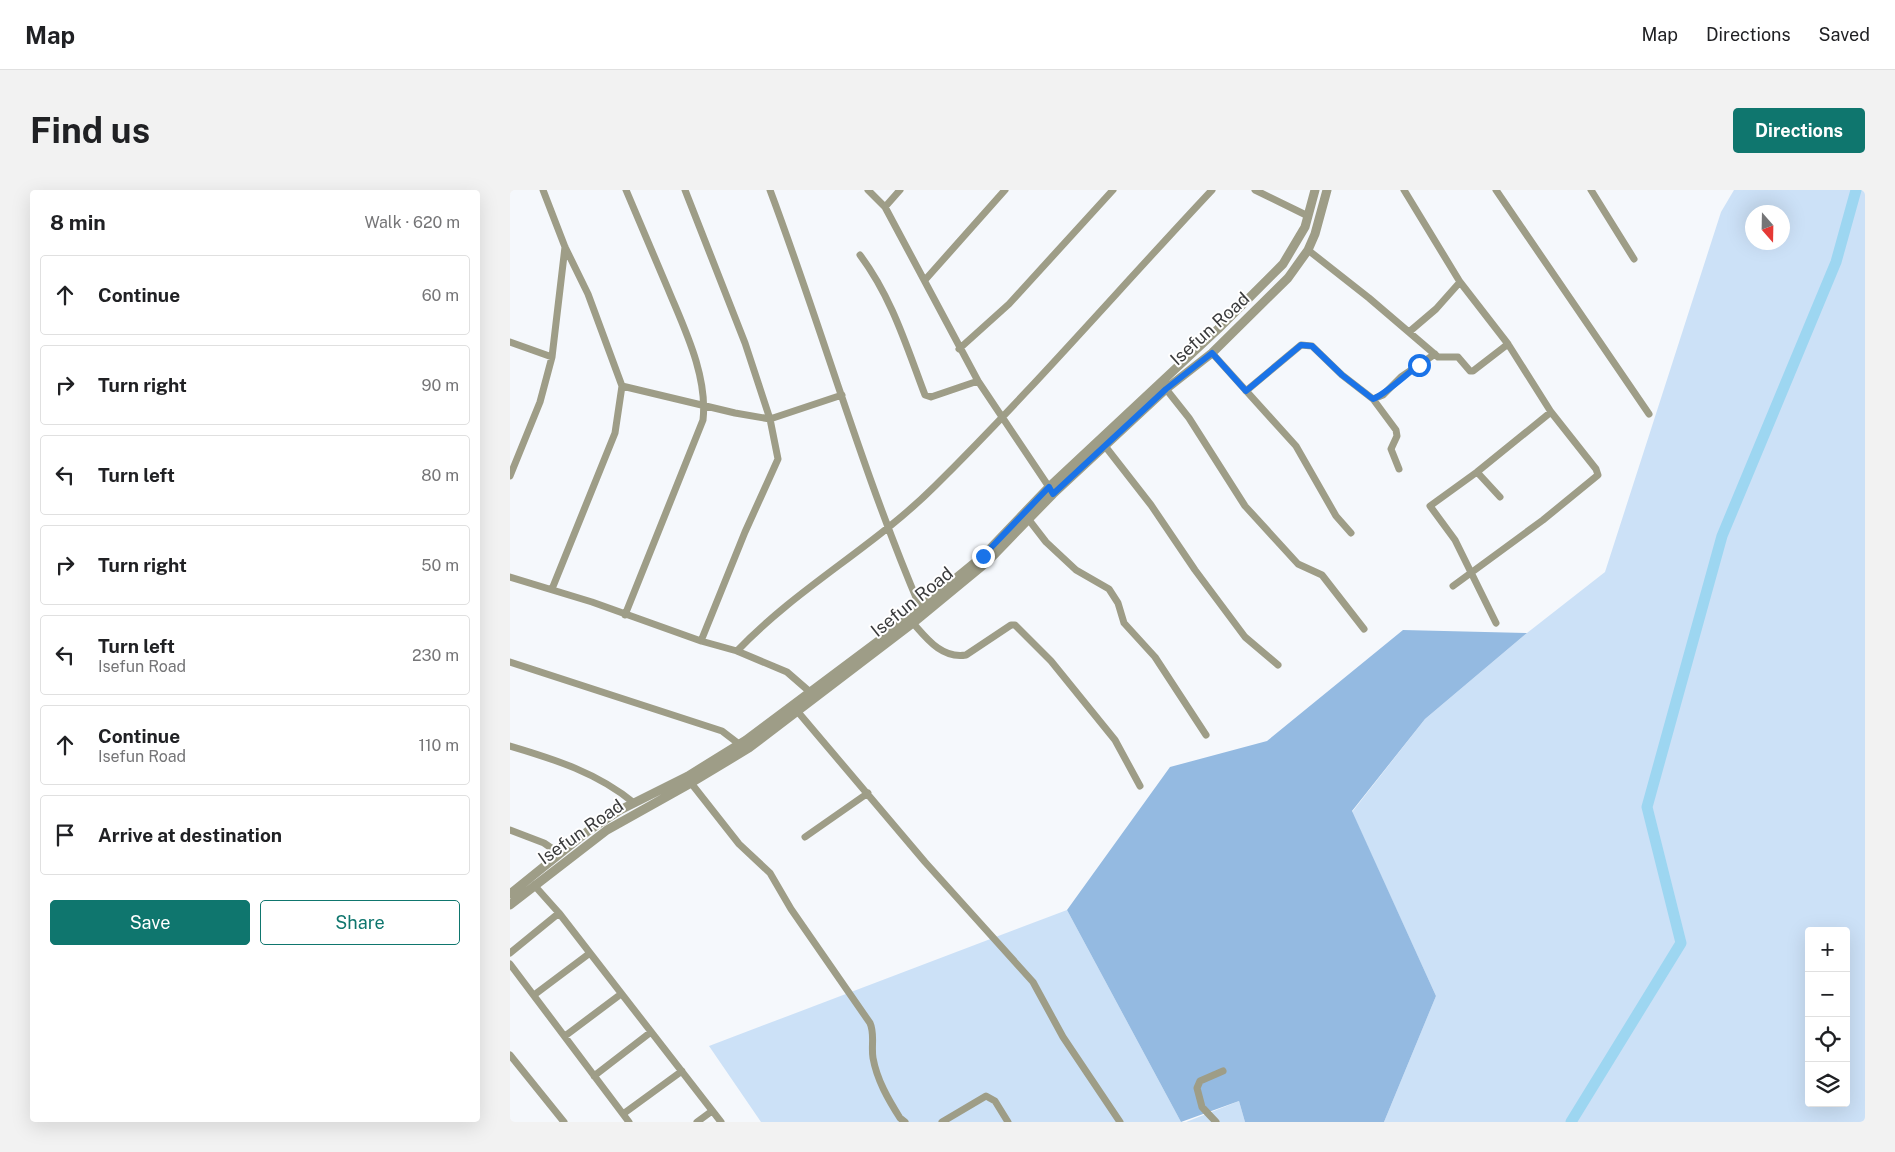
<!DOCTYPE html>
<meta charset="utf-8">
<style>
:root{--surface:#fff;--page:#f2f2f2;--text:#202124;--muted:#757577;--line:#e0e0e0;--accent:#0f766e}
body{margin:0;font-family:"Public Sans",sans-serif;background:var(--page);color:var(--text)}
.controls{position:absolute;right:15px;bottom:15px;display:grid;overflow:hidden;border-radius:5px;box-shadow:0 5px 20px #0002}
.controls button{width:45px;height:45px;display:grid;place-items:center;padding:0;border:0;border-bottom:1px solid var(--line);background:var(--surface);color:var(--text);font:25px sans-serif}
.compass{position:absolute;left:1235px;top:15px;width:45px;height:45px;border-radius:50%;background:var(--surface);box-shadow:0 5px 20px #0002;rotate:160deg}
.stop{position:absolute;width:15px;height:15px;margin:-11px;border:4px solid #1a73e8;border-radius:50%;background:#fff}
.stop.end{background:#1a73e8;border-color:#fff;box-shadow:0 1px 5px #0008}
.list{margin:0;padding:0;list-style:none}
h2{display:flex;justify-content:space-between;align-items:center;height:65px;margin:0;padding:0 20px;font-size:21px}
h2 small{font-size:16px;font-weight:400;color:var(--muted)}
.list li{display:grid;grid-template-columns:32px 1fr auto;gap:15px;align-items:center;box-sizing:border-box;height:80px;margin:0 10px 10px;padding:0 10px;border:1px solid var(--line);border-radius:5px}
.list b{display:block;font-size:19px;white-space:nowrap}
.list p{margin:0;font-size:16px;white-space:nowrap;color:var(--muted)}
.list em{font-size:16px;font-style:normal;color:var(--muted)}
.actions{display:flex;gap:10px;padding:15px 20px}
.actions a{flex:1;padding:11px 0;border:1px solid var(--accent);border-radius:5px;text-align:center;font-size:18px;color:var(--accent)}
.actions .main{background:var(--accent);color:#fff}
.icon{flex:none;width:28px;height:28px;fill:none;stroke:currentColor;stroke-width:2;stroke-linecap:round;stroke-linejoin:round}
.map{position:relative;flex:none;width:1355px;height:932px;overflow:hidden;border-radius:5px}
header{display:flex;align-items:center;gap:30px;box-sizing:border-box;height:70px;padding:0 25px;background:var(--surface);border-bottom:1px solid var(--line)}
header strong{font-size:24px}
nav{display:flex;gap:28px;margin-inline-start:auto;font-size:18px}
.intro{display:flex;align-items:center;justify-content:space-between;box-sizing:border-box;height:120px;padding:0 30px}
h1{margin:0;font-size:35px}
.button{padding:12px 22px;border-radius:5px;background:var(--accent);color:#fff;font-size:18px;font-weight:700}
main{display:flex;gap:30px;padding:0 30px}
aside{flex:1;background:var(--surface);border-radius:5px;box-shadow:0 5px 20px #0002}
.map>svg:first-child{display:block}
.green{fill:#cce1f7;fill-rule:evenodd}
.forest{fill:#94bae1}
.lines{fill:none;stroke-linecap:round;stroke-linejoin:round}
.river{stroke:#9dd6f1;stroke-width:11}
.minor{stroke:#9e9d87;stroke-width:7}
.tertiary{stroke:#9e9d87;stroke-width:9}
.route{stroke:#1a73e8;stroke-width:6}
.labels{text-anchor:middle;stroke-width:4;stroke-linejoin:round;paint-order:stroke}
.street-label{font-size:18px;fill:#3a3b3c;stroke:#fff}
</style>
<header>
<strong>Map</strong>
<nav><a>Map</a><a>Directions</a><a>Saved</a></nav>
</header>
<div class="intro"><h1>Find us</h1><a class="button">Directions</a></div>
<main>
<aside>
<h2>8 min<small>Walk · 620 m</small></h2>
<ul class="list">
<li><svg class="icon" aria-label="ahead" viewBox="0 0 24 24"><path d="M12 20V5M6 11l6-6 6 6"/></svg><div><b>Continue</b></div><em>60 m</em></li>
<li><svg class="icon" aria-label="right" viewBox="0 0 24 24"><path d="M7 20v-9h11M14 6l5 5-5 5"/></svg><div><b>Turn right</b></div><em>90 m</em></li>
<li><svg class="icon" aria-label="left" viewBox="0 0 24 24"><path d="M17 20v-9H6M10 6l-5 5 5 5"/></svg><div><b>Turn left</b></div><em>80 m</em></li>
<li><svg class="icon" aria-label="right" viewBox="0 0 24 24"><path d="M7 20v-9h11M14 6l5 5-5 5"/></svg><div><b>Turn right</b></div><em>50 m</em></li>
<li><svg class="icon" aria-label="left" viewBox="0 0 24 24"><path d="M17 20v-9H6M10 6l-5 5 5 5"/></svg><div><b>Turn left</b><p>Isefun Road</p></div><em>230 m</em></li>
<li><svg class="icon" aria-label="ahead" viewBox="0 0 24 24"><path d="M12 20V5M6 11l6-6 6 6"/></svg><div><b>Continue</b><p>Isefun Road</p></div><em>110 m</em></li>
<li><svg class="icon" aria-label="arrive" viewBox="0 0 24 24"><path d="M6 21V4h12l-3 4 3 4H6"/></svg><div><b>Arrive at destination</b></div></li>
</ul>
<div class="actions"><a class="main">Save</a><a>Share</a></div>
</aside>
<div class="map">
<svg width="1355" height="932" viewBox="0 0 1355 932">
<rect width="100%" height="100%" fill="#f5f8fc"/>
<path class="green" d="M1224 0H1355V932H874L926 806 842 622 915 529 1017 443 1095 382 1211 22ZM1242 22H1272V52H1242ZM1299 741H1336V913H1299Z
M557 720 671 932H251L199 856Z
M729 911 735 932H676Z"/>
<path class="forest" d="M893 440 1017 443 915 529 842 621 926 806 874 932H735L729 911 671 932 557 720 660 577 757 551Z"/>
<g class="lines">
<path class="river" d="M1061 932 1171 753 1137 617 1212 346 1326 72 1346 0"/>
<path class="minor" d="M33 0 55 57 78 104 112 196 105 243 42 399
M175 0 235 153 260 229 268 269 235 342 191 451
M260 0C312 139 352 281 410 417
M358 0 375 17 468 191 541 300
M745 0 798 26
M894 0 950 92 998 154 1041 222 1086 279 1088 285 1033 330 943 396
M986 0 1139 224
M1081 0 1124 69
M375 17 390 0
M798 60 859 108 928 167H948L960 181H963L998 154
M350 65C382 108 396 155 415 205L421 207 468 191
M415 90 495 0
M899 142 926 119 950 92
M0 152 42 167
M449 159 499 114 603 0
M702 163 786 256 826 326 841 343
M112 196 225 223 260 229 332 205
M656 199 679 228 735 316 788 374 812 385 854 439
M736 201 791 155 802 156 832 185 863 209 886 240 887 246 881 259 889 279
M863 209 873 205 891 187 925 164
M595 256 641 315 685 380 735 447 768 475
M967 282 990 307
M0 286 30 212 42 167 55 57
M519 330 536 352 566 380 599 399 608 413 614 433 645 467 696 545
M0 387 82 412 191 451 227 461 277 482 300 502
M115 425 193 230C198 186 174 138 158 99 144 66 130 33 116 0
M403 433C417 449 432 469 456 465L501 435H505L541 471 605 550 630 596
M986 433 945 350 920 316 967 282 1041 222
M227 461C287 398 364 357 425 296 521 201 609 99 702 0
M0 472 212 541 229 554
M288 522 415 672 523 792 553 847 610 932
M0 556C44 569 88 583 124 613
M181 593 229 654 260 683 281 719 360 833C365 844 361 856 363 868 367 890 378 909 390 928L395 932
M0 640 34 653 50 664
M295 647 358 603
M24 695 49 723 211 932
M0 763 49 723
M0 774 119 932
M24 805 80 763
M55 846 111 804
M0 865 54 932
M84 886 141 842
M113 924 172 881
M187 932 202 921
M432 932 476 906 485 911 498 932
M706 932 692 917 687 898 690 891 713 881"/>
<path class="tertiary" d="M0 704 78 641 110 620 178 586 236 550 379 443 473 366 539 297 708 139 773 74 795 37 805 0
M0 715 97 640 181 593 239 558 403 433 477 372 543 304 656 199 702 163 778 88 798 60 805 44 817 0"/>
</g>
<g class="lines">
<path class="route" d="M473 366 539 297 543 304 656 199 702 163 736 201 791 155 802 156 832 185 863 209C877 203 895 185 909 175"/>
</g>
<g class="labels">
<g class="street-label">
<text transform="translate(700 139) rotate(-42)" y="6">Isefun Road</text>
<text transform="translate(402 412) rotate(-39)" y="6">Isefun Road</text>
<text transform="translate(71 642) rotate(-35)" y="6">Isefun Road</text>
</g>
</g>
</svg>
<div class="controls">
<button>+</button>
<button>−</button>
<button><svg class="icon" aria-label="locate" viewBox="0 0 24 24"><circle cx="12" cy="12" r="6"/><path d="M12 2v4M12 18v4M2 12h4M18 12h4"/></svg></button>
<button><svg class="icon" aria-label="layers" viewBox="0 0 24 24"><path d="M12 4l9 5-9 5-9-5zM3 14l9 5 9-5"/></svg></button>
</div>
<svg class="compass" viewBox="-18 -18 36 36"><path d="M0-13l5 13h-10z" fill="#e53935"/><path d="M0 13l5-13h-10z" fill="#757577"/></svg>
<div class="stop" style="left:909px;top:175px"></div>
<div class="stop end" style="left:473px;top:366px"></div>
</div>
</main>
